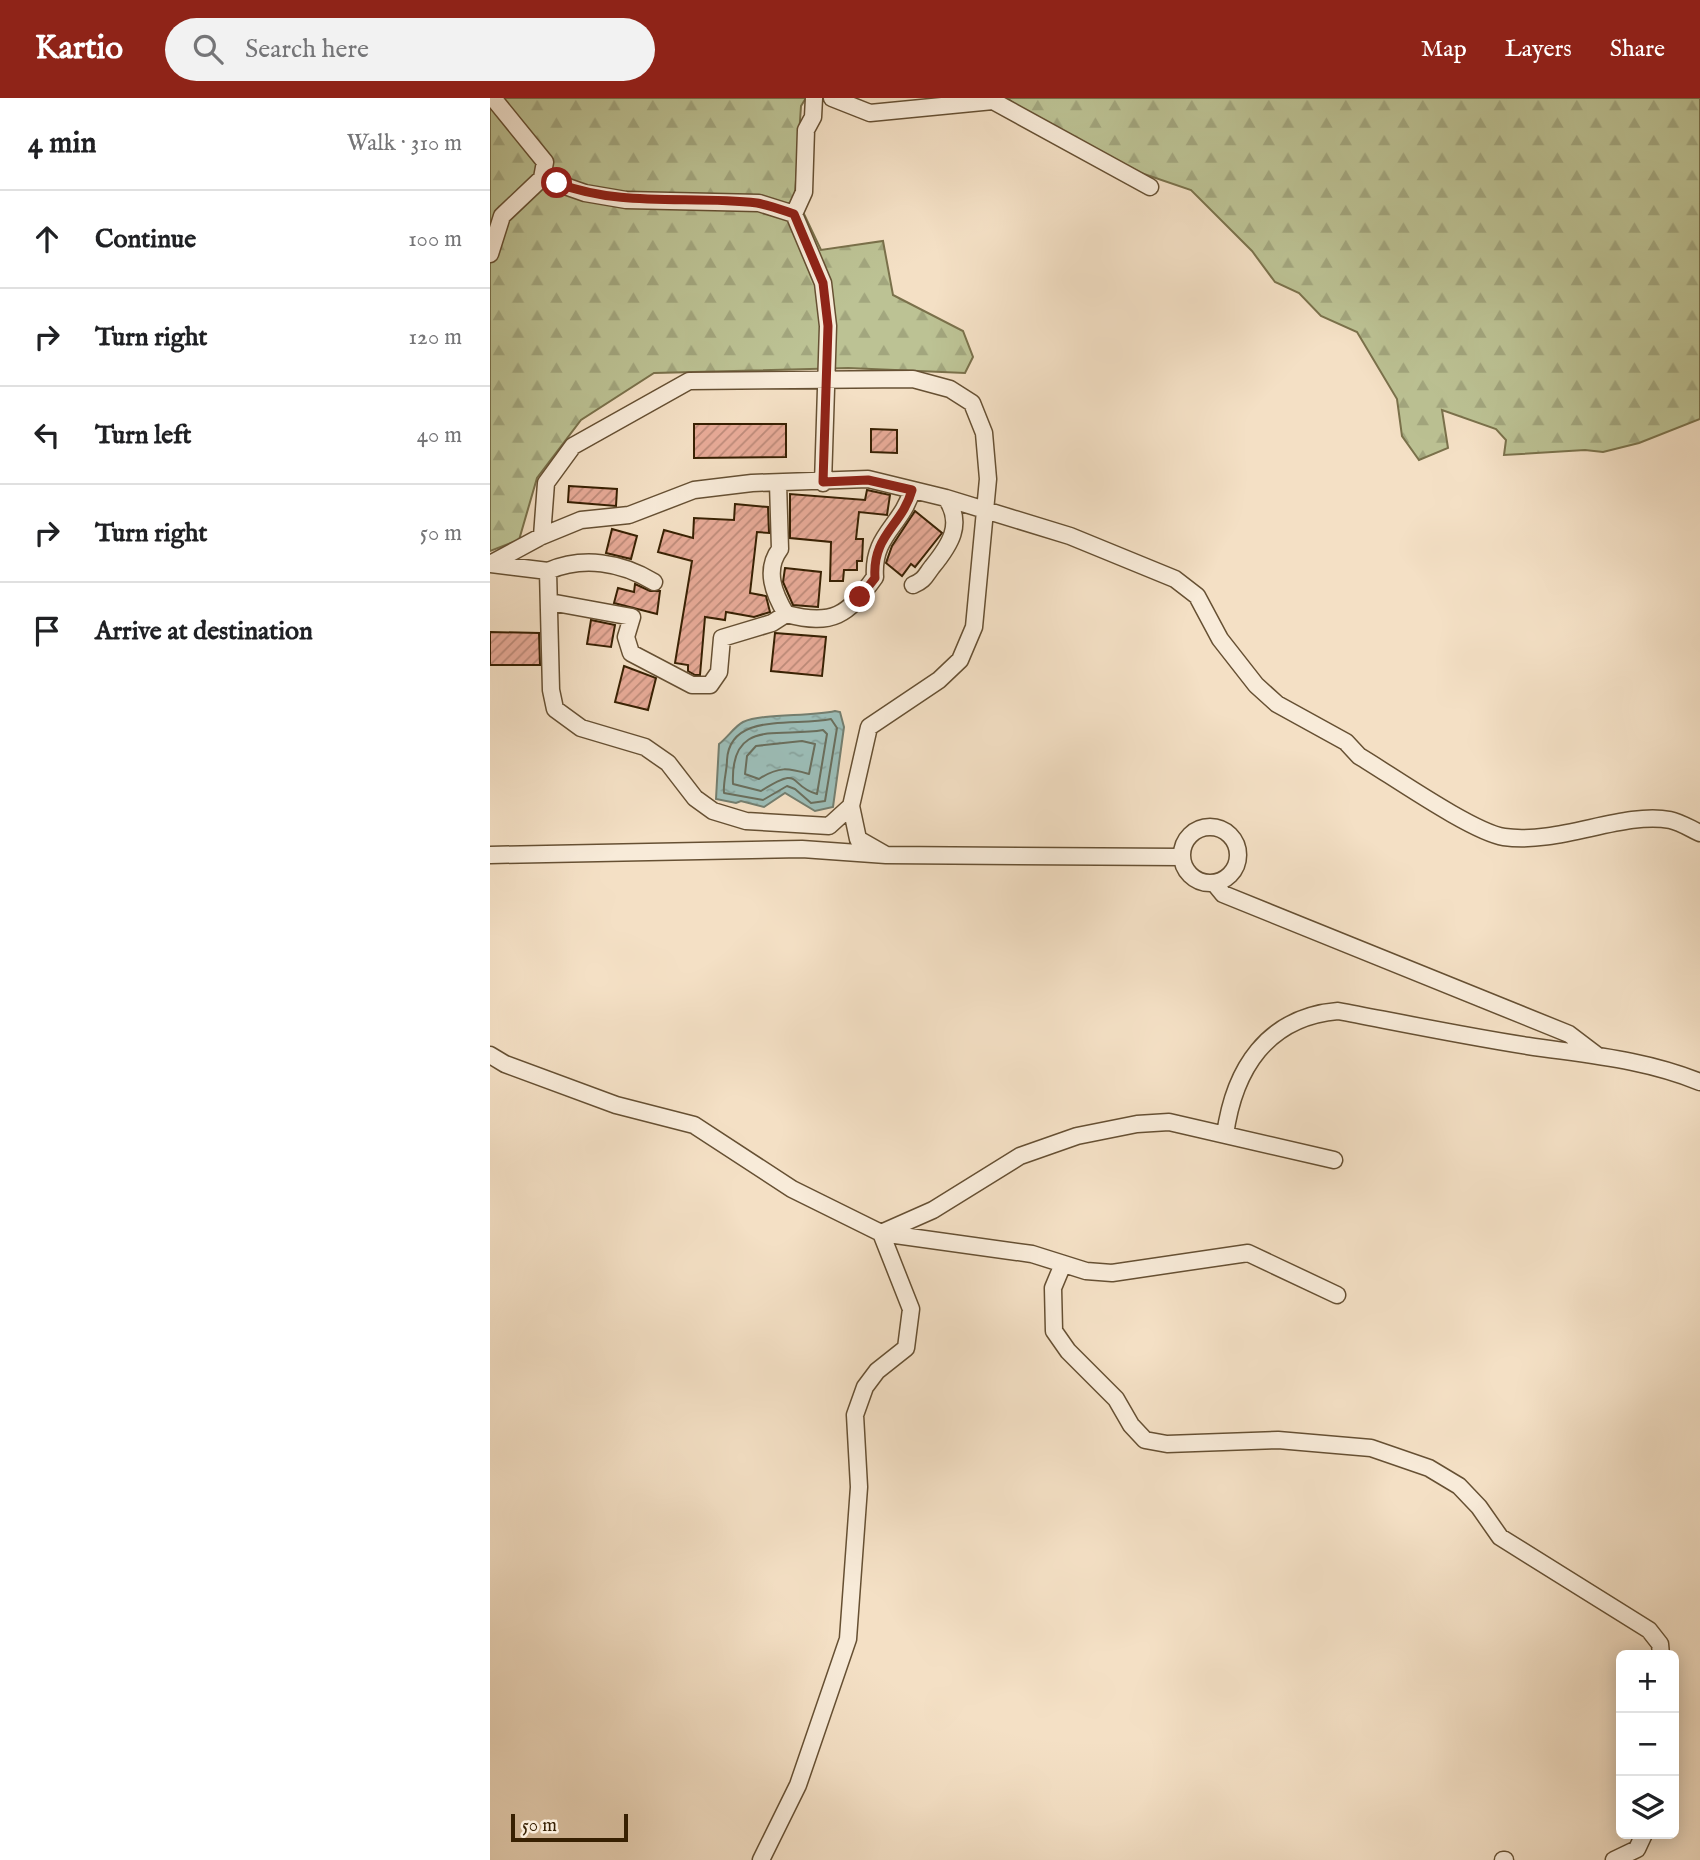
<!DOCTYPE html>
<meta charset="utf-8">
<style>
:root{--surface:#fff;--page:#f2f2f2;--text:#202124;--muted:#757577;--line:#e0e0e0;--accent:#8f2418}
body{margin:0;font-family:"IM FELL English",serif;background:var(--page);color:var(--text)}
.controls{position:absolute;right:21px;bottom:21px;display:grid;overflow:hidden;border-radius:10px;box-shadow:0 4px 18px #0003}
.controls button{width:63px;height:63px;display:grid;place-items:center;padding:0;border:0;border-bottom:2px solid var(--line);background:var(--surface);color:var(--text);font:35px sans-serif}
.scale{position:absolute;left:21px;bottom:18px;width:117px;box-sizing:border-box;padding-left:7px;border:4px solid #372002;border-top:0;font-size:19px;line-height:24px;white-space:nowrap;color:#372002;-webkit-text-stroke:5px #f8ebd9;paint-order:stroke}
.stop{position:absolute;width:21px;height:21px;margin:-16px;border:5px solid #8f2418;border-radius:50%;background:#fff}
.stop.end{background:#8f2418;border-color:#fff;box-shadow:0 2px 7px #0008}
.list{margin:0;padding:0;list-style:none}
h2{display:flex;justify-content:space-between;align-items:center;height:91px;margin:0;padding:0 28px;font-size:30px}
h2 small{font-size:23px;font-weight:400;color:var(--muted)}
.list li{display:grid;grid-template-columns:46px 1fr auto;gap:21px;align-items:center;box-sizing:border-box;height:98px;padding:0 28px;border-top:2px solid var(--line)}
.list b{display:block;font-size:26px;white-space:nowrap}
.list em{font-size:23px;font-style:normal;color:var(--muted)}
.icon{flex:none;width:38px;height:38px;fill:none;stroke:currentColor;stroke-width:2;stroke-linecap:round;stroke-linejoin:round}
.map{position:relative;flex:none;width:1210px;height:1762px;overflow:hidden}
header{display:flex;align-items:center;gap:42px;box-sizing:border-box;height:98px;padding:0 35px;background:var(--accent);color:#fff}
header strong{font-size:33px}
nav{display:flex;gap:38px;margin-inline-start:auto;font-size:24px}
.search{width:490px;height:63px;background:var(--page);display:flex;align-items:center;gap:18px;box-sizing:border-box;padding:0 24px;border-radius:38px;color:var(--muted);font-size:26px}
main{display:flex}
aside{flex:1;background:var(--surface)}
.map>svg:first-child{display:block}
.forest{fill:url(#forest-firs);stroke:#7a714b;stroke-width:2}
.water{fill:url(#water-ripples);stroke:#747e6f;stroke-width:2}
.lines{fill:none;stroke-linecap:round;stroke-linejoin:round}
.shore{stroke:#6a6e5c;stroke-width:2}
.building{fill:url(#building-hatch);stroke:#372002;stroke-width:2}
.minor-casing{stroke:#665033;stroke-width:19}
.minor{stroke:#f8ebd9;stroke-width:16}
.route{stroke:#8f2418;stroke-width:9}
</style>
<header>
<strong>Kartio</strong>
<div class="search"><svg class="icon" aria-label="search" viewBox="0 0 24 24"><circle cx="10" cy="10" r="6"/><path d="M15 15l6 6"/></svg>Search here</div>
<nav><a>Map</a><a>Layers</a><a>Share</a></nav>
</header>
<main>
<aside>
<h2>4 min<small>Walk · 310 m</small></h2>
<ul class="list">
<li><svg class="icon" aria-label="ahead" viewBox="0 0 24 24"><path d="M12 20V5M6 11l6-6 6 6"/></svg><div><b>Continue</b></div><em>100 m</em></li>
<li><svg class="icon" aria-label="right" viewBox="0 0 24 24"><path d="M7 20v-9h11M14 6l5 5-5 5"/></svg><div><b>Turn right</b></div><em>120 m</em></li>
<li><svg class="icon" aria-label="left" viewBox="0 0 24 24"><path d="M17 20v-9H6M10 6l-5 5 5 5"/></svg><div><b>Turn left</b></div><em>40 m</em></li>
<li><svg class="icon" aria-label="right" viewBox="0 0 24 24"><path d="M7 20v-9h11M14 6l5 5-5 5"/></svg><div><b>Turn right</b></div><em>50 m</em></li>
<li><svg class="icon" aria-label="arrive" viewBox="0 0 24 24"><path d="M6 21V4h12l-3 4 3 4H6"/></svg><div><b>Arrive at destination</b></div></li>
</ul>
</aside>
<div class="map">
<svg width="1210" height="1762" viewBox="0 0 1210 1762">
<defs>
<pattern id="forest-firs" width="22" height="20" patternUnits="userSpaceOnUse" patternTransform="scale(1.75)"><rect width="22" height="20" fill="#bcc294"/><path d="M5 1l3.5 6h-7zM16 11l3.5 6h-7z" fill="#a2a67e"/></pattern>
<pattern id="water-ripples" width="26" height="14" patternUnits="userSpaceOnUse" patternTransform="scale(1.75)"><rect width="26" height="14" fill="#9cbdb7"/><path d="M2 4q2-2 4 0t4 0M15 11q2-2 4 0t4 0" fill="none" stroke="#87a29c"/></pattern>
<pattern id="building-hatch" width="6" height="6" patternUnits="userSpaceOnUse" patternTransform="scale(1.75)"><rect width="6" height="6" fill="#e7aa97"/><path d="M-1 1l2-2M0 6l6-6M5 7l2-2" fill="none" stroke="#bc8a79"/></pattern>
</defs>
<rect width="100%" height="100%" fill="#f4e0c5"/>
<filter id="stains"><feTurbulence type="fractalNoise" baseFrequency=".00286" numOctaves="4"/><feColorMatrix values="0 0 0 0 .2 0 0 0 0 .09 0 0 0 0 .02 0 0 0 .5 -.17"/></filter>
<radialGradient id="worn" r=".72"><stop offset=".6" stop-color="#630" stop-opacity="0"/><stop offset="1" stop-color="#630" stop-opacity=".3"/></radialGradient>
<path class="forest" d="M0 0H316L311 8 305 97 331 152 393 143 403 197 473 233 483 259 475 275 358 270 164 275 91 322 47 380 29 442 0 453Z
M517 0H1210V321L1149 345 1113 354 1095 352 1014 357 1016 342 1006 331 952 312 958 350 929 362 912 338 907 301 867 234 831 218 809 195 785 184 762 153 701 92 651 75 539 17Z"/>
<path class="water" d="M345 613 350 614 354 629 343 709 325 713 295 695 274 709 251 703 246 705 226 701 229 646C237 640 245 628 253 624 273 615 319 619 345 613Z"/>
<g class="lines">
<path class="shore" d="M341 621 347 630 335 703 321 705 305 691 297 688 273 702 234 695C233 684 237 673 237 662 240 613 306 629 341 621Z
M333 632 337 636 327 696C297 688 314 666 271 693L243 686C240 619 289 640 333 632Z
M312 643 325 646 319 676C298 670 289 668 269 681L255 676 257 658 266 648Z"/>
</g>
<path class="building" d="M204 326H296V359L204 360Z
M381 331 407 332V355L381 354Z
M79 388 127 391 126 408 78 404Z
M377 392 400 397 397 417 369 414 366 441H373L372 463H367V472H354L353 483H340L341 444 300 440V396L375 402Z
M245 406 278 409 279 435 267 434 260 495 276 498 280 514 264 519 236 514 235 522 215 519 210 577H205L198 573V567L185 565 202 463 168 454 174 432 203 440 204 420 244 422Z
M425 413 452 435 425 469 421 466 412 478 396 465 402 448Z
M122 431 147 438 141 461 116 455Z
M295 470 331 474 328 509 303 507 293 484Z
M145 486 160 493H170L167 516 124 505 128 490 144 494Z
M101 522 125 527 121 549 97 546Z
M0 534 49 535 50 567H0Z
M285 535 336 539 332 578 281 573Z
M134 568 166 580 158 612 125 604Z"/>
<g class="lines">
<g class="minor-casing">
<path id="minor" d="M342 0 380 15 503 3 660 89
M52 80 95 95 136 102 269 105 304 116 333 185 338 228 333 385
M304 116 314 94 316 32 323 19 324 0
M0 156 12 118 52 80 55 64 3 0
M288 385 290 451C274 472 284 496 296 516 343 528 357 518 385 479 382 437 412 428 422 392
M52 438 56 385 83 348 199 283 423 281 460 291 482 305 494 335 498 381 484 529 470 562 449 582 379 629 361 708 368 741 396 757
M0 466 52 438 91 422 139 417 204 392 262 385 378 381 456 400 580 438 685 481 707 498 730 541 766 587 787 606 856 644 869 658C901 677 982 734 1014 739 1069 747 1133 713 1180 722 1190 724 1201 731 1210 735
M1 466 58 473 61 592 65 611 91 630 155 649 178 665 205 700 223 713 256 723 339 728 361 708
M58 473C93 458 131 464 164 484
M423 487C435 482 435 478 442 469 460 447 474 426 456 400
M60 504 142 519 136 539 141 555 202 587H220L229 574 232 540 282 525 296 516
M692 757a28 28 0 1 1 56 0a28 28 0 1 1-56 0Z
M0 757 312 751 396 757 692 759
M724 785 733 796 1079 936 1108 958
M0 957 15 966 126 1007 204 1027 302 1091 391 1135 542 1156 596 1173 622 1175 758 1155 847 1197
M735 1037C744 971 777 919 848 913 911 925 974 938 1038 948 1098 957 1153 961 1210 984
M573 1166 563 1190 564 1233 578 1253 626 1301 641 1327 655 1342 677 1346 788 1342 881 1350 939 1370 969 1388 989 1409 1010 1439 1159 1532 1170 1546 1171 1557
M271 1762 308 1687 358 1541 369 1389 365 1317 375 1289 387 1273 416 1250 421 1211 391 1135 443 1112 530 1058 587 1038 647 1026 679 1024 844 1062
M1013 1762H1015
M1124 1762 1147 1751 1154 1736"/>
</g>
<use href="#minor" class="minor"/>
</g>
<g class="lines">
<path class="route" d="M67 85C133 110 199 97 267 105 279 107 292 112 304 116L333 185 338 228 333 384 378 382 422 392C412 428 382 437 385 480L370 499"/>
</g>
<rect width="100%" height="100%" filter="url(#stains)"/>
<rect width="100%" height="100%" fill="url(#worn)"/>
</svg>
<div class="controls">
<button>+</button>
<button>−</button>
<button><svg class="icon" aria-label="layers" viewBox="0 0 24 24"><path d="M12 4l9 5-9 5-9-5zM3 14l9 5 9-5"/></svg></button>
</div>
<div class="scale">50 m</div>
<div class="stop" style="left:67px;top:85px"></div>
<div class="stop end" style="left:370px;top:499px"></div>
</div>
</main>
